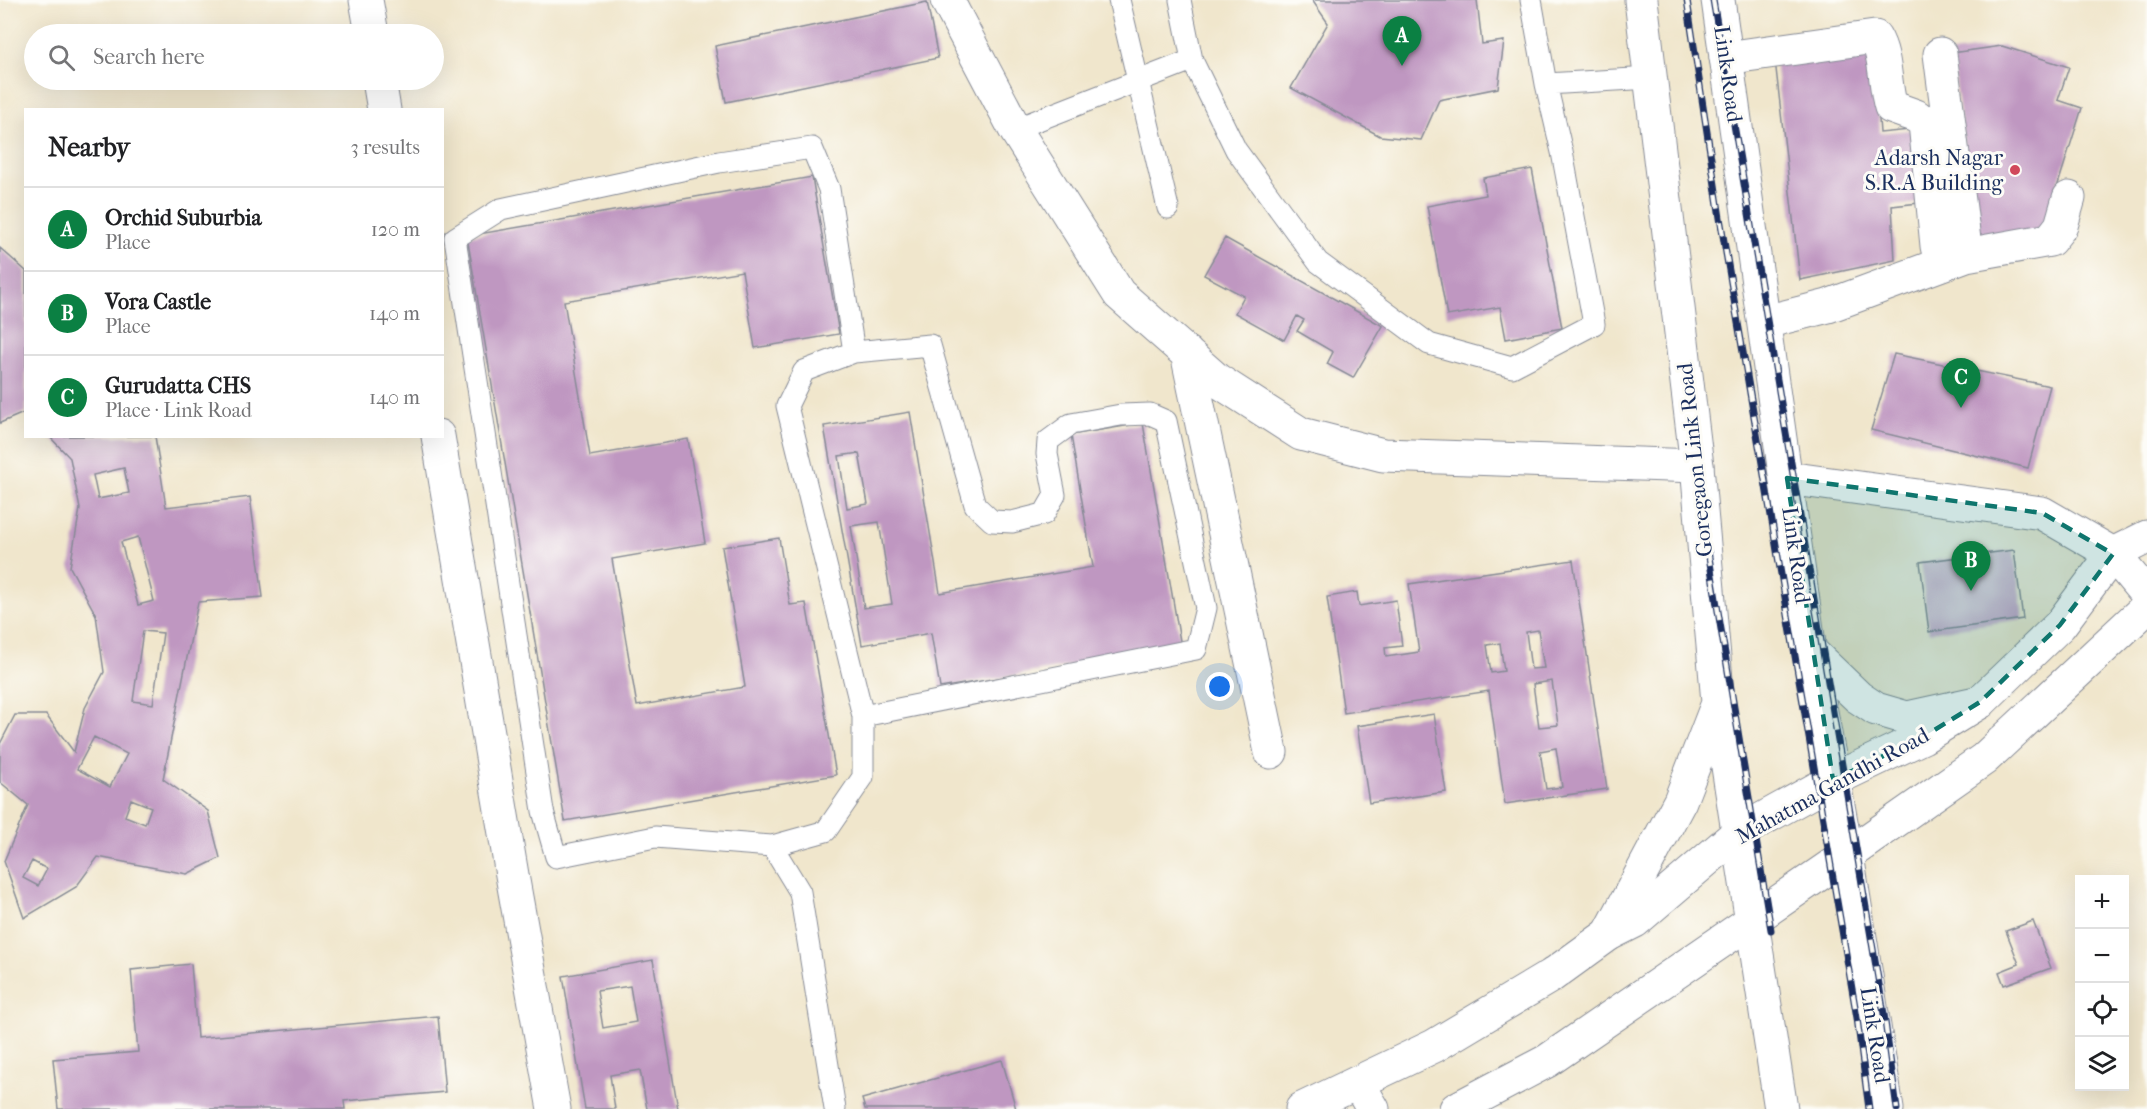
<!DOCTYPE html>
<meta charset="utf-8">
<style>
:root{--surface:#fff;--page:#f2f2f2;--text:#202124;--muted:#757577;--line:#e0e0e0;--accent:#0b8043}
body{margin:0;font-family:"IM FELL French Canon",serif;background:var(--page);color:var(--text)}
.controls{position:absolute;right:18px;bottom:18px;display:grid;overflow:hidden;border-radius:0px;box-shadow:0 6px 24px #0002}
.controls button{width:54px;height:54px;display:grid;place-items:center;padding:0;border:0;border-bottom:2px solid var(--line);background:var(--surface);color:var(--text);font:30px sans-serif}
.you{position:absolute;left:1220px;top:687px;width:21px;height:21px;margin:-15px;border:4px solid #fff;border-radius:50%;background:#1a73e8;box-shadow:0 0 0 9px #1a73e833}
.badge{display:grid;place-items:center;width:39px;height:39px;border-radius:50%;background:var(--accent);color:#fff;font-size:20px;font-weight:700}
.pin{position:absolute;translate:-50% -50px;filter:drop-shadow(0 2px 3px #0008)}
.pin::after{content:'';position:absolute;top:32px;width:21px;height:18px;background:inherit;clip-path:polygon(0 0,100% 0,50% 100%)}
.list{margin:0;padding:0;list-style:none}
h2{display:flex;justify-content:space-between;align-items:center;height:78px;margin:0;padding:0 24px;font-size:26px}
h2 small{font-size:20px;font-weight:400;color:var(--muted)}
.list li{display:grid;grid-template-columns:39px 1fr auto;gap:18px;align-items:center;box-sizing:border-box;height:84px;padding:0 24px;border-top:2px solid var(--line)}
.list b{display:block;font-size:22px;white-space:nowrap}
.list p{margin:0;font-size:20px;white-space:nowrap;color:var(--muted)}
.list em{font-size:20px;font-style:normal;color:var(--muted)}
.icon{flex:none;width:33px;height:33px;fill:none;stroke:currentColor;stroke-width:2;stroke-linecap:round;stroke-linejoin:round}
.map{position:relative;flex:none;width:2147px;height:1109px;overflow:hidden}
.search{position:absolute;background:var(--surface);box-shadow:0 6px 24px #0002;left:24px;top:24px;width:420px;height:66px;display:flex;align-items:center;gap:15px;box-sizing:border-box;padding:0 21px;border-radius:33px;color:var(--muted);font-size:22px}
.panel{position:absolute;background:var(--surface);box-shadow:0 6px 24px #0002;left:24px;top:108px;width:420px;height:330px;border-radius:0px}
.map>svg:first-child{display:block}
.building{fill:#bf97c1;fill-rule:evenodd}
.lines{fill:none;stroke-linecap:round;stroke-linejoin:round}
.service-casing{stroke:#868a95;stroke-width:23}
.minor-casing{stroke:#868a95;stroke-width:35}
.secondary-casing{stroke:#868a95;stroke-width:35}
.primary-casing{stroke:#868a95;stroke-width:35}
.service{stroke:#fff;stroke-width:21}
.minor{stroke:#fff;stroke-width:33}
.secondary{stroke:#fff;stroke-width:33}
.primary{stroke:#fff;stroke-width:33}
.rail-casing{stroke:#1b2f5e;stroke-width:7}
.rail{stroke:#fdfcf7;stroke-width:4.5;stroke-dasharray:14;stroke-linecap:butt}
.marked{fill:#0f766e;fill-opacity:0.2;stroke:#0f766e;stroke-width:4.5;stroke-dasharray:12 8;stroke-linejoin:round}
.poi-dot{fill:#d1495b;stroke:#fdfcf7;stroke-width:2}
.labels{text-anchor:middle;stroke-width:6;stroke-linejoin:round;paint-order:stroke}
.street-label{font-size:22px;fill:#1b2f5e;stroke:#fdfcf7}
.poi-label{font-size:22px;fill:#1b2f5e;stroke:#fdfcf7;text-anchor:end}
</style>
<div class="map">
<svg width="2147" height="1109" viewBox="0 0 2147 1109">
<rect width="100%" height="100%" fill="#fdfcf7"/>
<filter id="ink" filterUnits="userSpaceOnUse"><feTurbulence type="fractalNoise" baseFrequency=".0167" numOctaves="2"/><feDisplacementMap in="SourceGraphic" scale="12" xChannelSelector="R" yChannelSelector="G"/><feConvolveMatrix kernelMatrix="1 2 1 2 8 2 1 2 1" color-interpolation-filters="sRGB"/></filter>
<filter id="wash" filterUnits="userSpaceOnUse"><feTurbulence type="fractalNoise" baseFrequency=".008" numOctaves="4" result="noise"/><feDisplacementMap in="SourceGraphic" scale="24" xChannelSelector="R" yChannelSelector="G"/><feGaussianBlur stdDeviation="1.35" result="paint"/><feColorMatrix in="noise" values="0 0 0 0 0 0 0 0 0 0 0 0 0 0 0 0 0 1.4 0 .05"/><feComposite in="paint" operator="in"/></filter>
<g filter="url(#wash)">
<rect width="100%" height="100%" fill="#f0e6cc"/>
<g id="blocks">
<path class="building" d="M1312 0H1477L1482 44 1504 41 1498 88 1439 100 1421 140 1380 136 1291 88 1328 23Z
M927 2 938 58 726 102 715 46Z
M2002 46 2069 67 2058 100 2082 108 2043 232 1976 241 1952 53Z
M1874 50 1880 133 1920 129 1928 202 1892 206 1895 260 1800 280 1775 60Z
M1532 169 1562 328 1506 339 1500 307 1447 316 1427 206 1486 195 1483 178Z
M812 177 839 334 755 348 742 271 564 301 590 456 688 439 705 543 612 559 637 706 745 687 722 547 779 538 790 605 806 603 836 775 565 821 467 236Z
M1225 238 1383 326 1353 378 1327 364 1333 352 1297 331 1304 320 1297 316 1284 340 1235 313 1244 296 1204 275Z
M0 248 26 271V412L0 423Z
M1894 354 2050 386 2028 468 1871 430Z
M910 412 940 593 1093 567 1071 435 1143 423 1181 647 940 688 931 633 862 645 824 426ZM859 453 868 504 847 508 839 456ZM879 522 892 604 864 608 851 526Z
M49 436H155L166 507 250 497 263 597 198 602 163 779 208 811 220 858 187 874 98 857 76 887 24 918 4 861 28 805 0 782V744L15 715H46L74 752 85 708 104 672 96 615 70 567 80 509 70 458ZM124 468 129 493 98 499 93 475ZM138 537 154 601 138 605 121 542ZM143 631 163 633 153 704 133 701ZM94 737 127 754 110 787 77 769ZM131 799 151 807 145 824 125 816ZM32 861 47 869 38 886 23 878Z
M2014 550 2023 619 1929 632 1920 562Z
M1573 560 1607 789 1505 804 1489 691 1344 713 1327 597 1357 592 1359 606 1396 600 1402 646 1385 648 1386 657 1419 652 1409 584ZM1538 630 1544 668 1531 669 1526 632ZM1500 643 1504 671 1491 673 1487 645ZM1552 681 1558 725 1539 727 1533 684ZM1556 748 1562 787 1546 789 1540 751Z
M1434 714 1446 792 1369 803 1357 726Z
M2033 921 2051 968 2004 985 1999 972 2019 964 2006 931Z
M653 960 678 1109H647L640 1070 610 1075 615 1109H585L563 976ZM630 986 636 1022 603 1028 597 991Z
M191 964 197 1038 438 1016 445 1092 344 1101 345 1109H58L53 1059 138 1052 131 970Z
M1002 1060 1016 1109H865L862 1099Z"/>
</g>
</g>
<g filter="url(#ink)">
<use href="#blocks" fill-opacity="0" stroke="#868a95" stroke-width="1.5"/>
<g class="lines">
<g class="service-casing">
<path id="service" d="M1119 0 1168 208
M1180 0 1192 60 1236 150 1318 262 1429 344 1512 367 1594 324 1562 152 1546 84 1531 0
M1546 84 1651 78
M1015 129 1192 60
M812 148 829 189 854 352 804 371 787 406 863 716V777L826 831 772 846 655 837 556 857 543 811 455 238 501 209 719 162Z
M854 352 930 345 975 505 992 521 1012 522 1044 514 1055 495 1047 454 1048 441 1071 424 1121 415 1150 414 1166 421 1206 608 1196 649 863 716
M772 846 800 892 835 1109"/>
</g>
<g class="minor-casing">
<path id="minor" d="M366 0 372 34
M947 0 1015 129 1119 294 1217 380 1301 434 1383 455 1697 466
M1940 54 1966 255
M1726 58 1875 37C1887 57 1884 85 1891 107L1916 116 1925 123 1937 246 1941 264
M379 80 384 110
M1765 322 1828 306 1966 255 2050 240 2061 226 2069 198
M1187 353 1271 752
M438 436 512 875 554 1109
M1787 478 2042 513 2113 554 2147 595"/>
</g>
<g class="secondary-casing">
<path id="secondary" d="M1358 1083 1373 1109
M1302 1109 1434 1046 1551 976 1609 934 1635 921 1739 832 1833 780 1923 737 1980 702 2060 625 2113 554 2147 537
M1456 1109 1547 1061 1847 855 1984 759 2147 607"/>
</g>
<g class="primary-casing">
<path id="primary" d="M1641 0 1697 466 1718 702 1781 1109
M1718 0 1810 651 1847 855 1887 1109
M1810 651 1858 697 1876 709 1907 718 1980 702
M1609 934 1680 801 1718 703"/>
</g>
<use href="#service" class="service"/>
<use href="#minor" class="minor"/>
<use href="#secondary" class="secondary"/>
<use href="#primary" class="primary"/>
<g class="rail-casing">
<path id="rail" d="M1687 0 1720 218 1857 1018 1869 1109
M1713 0 1884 1014 1897 1109
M1708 551 1771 930"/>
</g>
<use href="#rail" class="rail"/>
</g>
</g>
<path class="marked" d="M1787 478 2042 513 2113 554 2060 625 1980 702 1923 737 1833 780Z"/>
<circle class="poi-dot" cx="2015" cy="170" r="6"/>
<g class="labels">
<g class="street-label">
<text transform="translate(1729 74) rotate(82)" y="8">Link Road</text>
<text transform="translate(1694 460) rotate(-96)" y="8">Goregaon Link Road</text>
<text transform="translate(1797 555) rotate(82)" y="8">Link Road</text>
<text transform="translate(1832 785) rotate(-29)" y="8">Mahatma Gandhi Road</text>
<text transform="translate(1876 1035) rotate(81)" y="8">Link Road</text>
</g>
<g class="poi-label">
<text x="2003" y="165">Adarsh Nagar<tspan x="2003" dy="25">S.R.A Building</tspan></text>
</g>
</g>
</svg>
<div class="controls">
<button>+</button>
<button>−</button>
<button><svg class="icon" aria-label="locate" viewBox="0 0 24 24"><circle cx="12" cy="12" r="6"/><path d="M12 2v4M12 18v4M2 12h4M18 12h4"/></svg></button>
<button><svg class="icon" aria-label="layers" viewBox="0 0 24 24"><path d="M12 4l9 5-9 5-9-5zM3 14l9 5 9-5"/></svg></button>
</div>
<div class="you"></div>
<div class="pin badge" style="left:1402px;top:66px">A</div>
<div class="pin badge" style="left:1971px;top:591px">B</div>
<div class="pin badge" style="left:1961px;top:408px">C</div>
<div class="search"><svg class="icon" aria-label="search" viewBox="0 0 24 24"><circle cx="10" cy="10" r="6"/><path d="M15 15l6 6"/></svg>Search here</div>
<section class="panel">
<h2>Nearby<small>3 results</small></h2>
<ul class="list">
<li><span class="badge">A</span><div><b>Orchid Suburbia</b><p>Place</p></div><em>120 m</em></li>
<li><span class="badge">B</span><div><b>Vora Castle</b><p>Place</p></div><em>140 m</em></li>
<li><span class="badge">C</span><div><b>Gurudatta CHS</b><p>Place · Link Road</p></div><em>140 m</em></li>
</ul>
</section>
</div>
